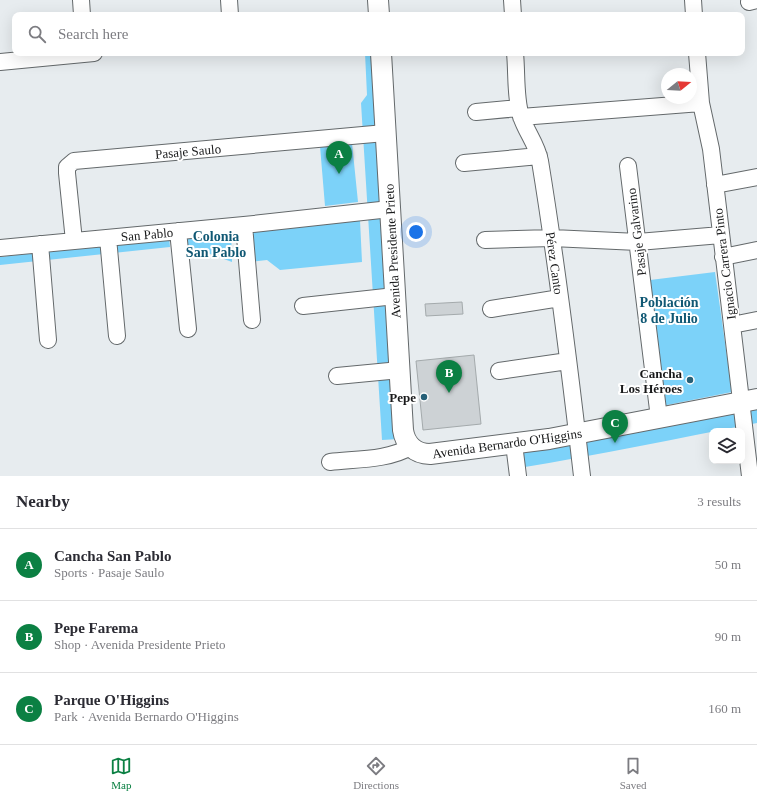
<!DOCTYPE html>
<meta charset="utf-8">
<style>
:root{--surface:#fff;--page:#f2f2f3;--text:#2b2b33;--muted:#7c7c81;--line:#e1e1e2;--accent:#0b8043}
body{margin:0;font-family:"Times New Roman",serif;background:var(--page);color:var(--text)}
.controls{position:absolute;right:12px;bottom:12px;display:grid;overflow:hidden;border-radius:8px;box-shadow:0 4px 16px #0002}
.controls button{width:36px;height:36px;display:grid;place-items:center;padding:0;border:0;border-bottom:1px solid var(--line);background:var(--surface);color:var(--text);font:20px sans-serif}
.compass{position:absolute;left:661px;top:68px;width:36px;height:36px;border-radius:50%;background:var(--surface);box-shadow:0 4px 16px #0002;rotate:72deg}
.you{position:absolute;left:416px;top:232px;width:14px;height:14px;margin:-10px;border:3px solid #fff;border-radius:50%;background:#1a73e8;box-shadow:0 0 0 6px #1a73e833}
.badge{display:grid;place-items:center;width:26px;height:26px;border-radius:50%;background:var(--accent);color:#fff;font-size:13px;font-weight:700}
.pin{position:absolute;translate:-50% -33px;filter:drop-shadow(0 1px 2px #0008)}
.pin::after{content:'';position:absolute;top:21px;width:14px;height:12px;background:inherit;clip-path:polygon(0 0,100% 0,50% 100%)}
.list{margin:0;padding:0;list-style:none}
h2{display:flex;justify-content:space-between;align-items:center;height:52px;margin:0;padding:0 16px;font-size:17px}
h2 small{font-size:13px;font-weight:400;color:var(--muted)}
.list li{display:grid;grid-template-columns:26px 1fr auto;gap:12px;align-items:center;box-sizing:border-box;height:72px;padding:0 16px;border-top:1px solid var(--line)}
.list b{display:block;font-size:15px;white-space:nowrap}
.list p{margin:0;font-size:13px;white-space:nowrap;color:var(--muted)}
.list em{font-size:13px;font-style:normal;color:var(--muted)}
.icon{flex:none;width:22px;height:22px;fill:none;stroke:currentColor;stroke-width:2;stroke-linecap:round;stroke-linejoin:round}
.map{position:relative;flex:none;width:757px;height:476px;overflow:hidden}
.search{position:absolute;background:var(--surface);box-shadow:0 4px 16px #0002;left:12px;right:12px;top:12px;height:44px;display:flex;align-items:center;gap:10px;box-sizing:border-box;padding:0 14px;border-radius:8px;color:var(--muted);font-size:15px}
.sheet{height:268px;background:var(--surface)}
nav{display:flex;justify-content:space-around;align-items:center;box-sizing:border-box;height:56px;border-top:1px solid var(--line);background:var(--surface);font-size:11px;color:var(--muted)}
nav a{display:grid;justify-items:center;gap:2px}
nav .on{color:var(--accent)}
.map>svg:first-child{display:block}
.green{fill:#7cd2f9}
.building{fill:#cdd2d5;stroke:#a4aaac}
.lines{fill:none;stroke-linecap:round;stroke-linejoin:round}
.minor-casing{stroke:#64696b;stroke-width:18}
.major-casing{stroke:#64696b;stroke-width:22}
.minor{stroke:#fff;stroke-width:16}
.major{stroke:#fff;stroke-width:20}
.poi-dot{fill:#266078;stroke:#fff;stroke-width:1.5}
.labels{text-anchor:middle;stroke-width:4;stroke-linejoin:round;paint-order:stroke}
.street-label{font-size:13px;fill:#18191a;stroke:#fff}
.poi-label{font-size:13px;font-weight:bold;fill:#18191a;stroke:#fff;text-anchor:end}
.neighbourhood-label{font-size:14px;font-weight:bold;fill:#105874;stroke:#fff}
</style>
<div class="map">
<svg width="757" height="476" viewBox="0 0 757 476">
<rect width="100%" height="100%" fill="#e7ecef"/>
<path class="green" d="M365 53H374L399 439 382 440 361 103 367 95Z
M352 143 358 202 325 206 320 146Z
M360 220 362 262 280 270 267 260 250 262 247 230Z
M231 230 232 262 205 252 184 256V236Z
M169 237 170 247 0 265V257Z
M715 272 732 392 662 406 650 280Z
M757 406V423C679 438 599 455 519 468L517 454Z"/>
<path class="building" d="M462 302 463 314 426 316 425 304Z
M474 355 481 424 423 430 416 361Z"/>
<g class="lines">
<g class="minor-casing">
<path id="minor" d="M81 0 82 15
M229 0 230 15
M512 0 513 15
M693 0 694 15
M749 2 757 0
M515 53C517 72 515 99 521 116 526 132 537 144 540 161 557 265 570 371 582 476
M697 53 701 103 711 149 750 476
M0 62 94 53
M476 112 519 108
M521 117 701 103
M464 163 539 156
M628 166 659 418
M715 185 757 177
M244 225 252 320
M178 231 188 329
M108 238 117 336
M485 240 552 238 638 242 721 235
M74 241 67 173V167L74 161 385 133
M40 244 48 340
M0 248 244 225 390 209
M723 257 757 250
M303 306 395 296
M491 309 560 298
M732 325 757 320
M499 371 568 361
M337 376 400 370
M514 444 518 476
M330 462C355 459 389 460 410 447"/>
</g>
<g class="major-casing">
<path id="major" d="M378 0 379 15
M381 53 403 430C405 444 415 454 430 454L549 439 757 399"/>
</g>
<use href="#minor" class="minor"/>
<use href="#major" class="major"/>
</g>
<g class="poi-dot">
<circle cx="690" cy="380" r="4"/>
<circle cx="424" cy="397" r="4"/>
</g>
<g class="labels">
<g class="street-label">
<text transform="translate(188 151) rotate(-5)" y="5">Pasaje Saulo</text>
<text transform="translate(636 232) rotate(-97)" y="5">Pasaje Galvarino</text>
<text transform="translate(147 234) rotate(-5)" y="5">San Pablo</text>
<text transform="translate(392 251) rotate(-93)" y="5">Avenida Presidente Prieto</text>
<text transform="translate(555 263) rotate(82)" y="5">Pérez Canto</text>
<text transform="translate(724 264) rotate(-97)" y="5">Ignacio Carrera Pinto</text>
<text transform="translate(507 443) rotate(-8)" y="5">Avenida Bernardo O'Higgins</text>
</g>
<g class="poi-label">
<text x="682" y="378">Cancha<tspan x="682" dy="15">Los Héroes</tspan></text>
<text x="416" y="402">Pepe</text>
</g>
<g class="neighbourhood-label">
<text x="216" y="241">Colonia<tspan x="216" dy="16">San Pablo</tspan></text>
<text x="669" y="307">Población<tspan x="669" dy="16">8 de Julio</tspan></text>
</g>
</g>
</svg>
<div class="controls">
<button><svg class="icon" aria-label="layers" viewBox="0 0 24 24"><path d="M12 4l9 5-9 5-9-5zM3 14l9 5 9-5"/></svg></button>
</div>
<svg class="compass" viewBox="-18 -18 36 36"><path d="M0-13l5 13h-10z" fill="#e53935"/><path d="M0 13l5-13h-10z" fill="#7c7c81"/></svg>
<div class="you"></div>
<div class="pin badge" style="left:339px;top:174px">A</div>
<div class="pin badge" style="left:449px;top:393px">B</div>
<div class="pin badge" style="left:615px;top:443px">C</div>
<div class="search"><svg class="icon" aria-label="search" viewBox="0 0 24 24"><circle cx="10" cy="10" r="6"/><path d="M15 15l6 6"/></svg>Search here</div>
</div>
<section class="sheet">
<h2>Nearby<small>3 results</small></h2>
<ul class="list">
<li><span class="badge">A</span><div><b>Cancha San Pablo</b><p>Sports · Pasaje Saulo</p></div><em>50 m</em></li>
<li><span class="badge">B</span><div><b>Pepe Farema</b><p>Shop · Avenida Presidente Prieto</p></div><em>90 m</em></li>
<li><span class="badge">C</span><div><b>Parque O'Higgins</b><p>Park · Avenida Bernardo O'Higgins</p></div><em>160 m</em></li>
</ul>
</section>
<nav>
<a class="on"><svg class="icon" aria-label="map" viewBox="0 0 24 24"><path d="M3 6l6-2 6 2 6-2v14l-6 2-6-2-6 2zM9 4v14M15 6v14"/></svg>Map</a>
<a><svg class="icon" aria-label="directions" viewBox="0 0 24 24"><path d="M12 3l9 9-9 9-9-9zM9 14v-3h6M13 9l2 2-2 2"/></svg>Directions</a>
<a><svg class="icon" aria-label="saved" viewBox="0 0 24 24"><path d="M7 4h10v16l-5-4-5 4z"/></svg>Saved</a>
</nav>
